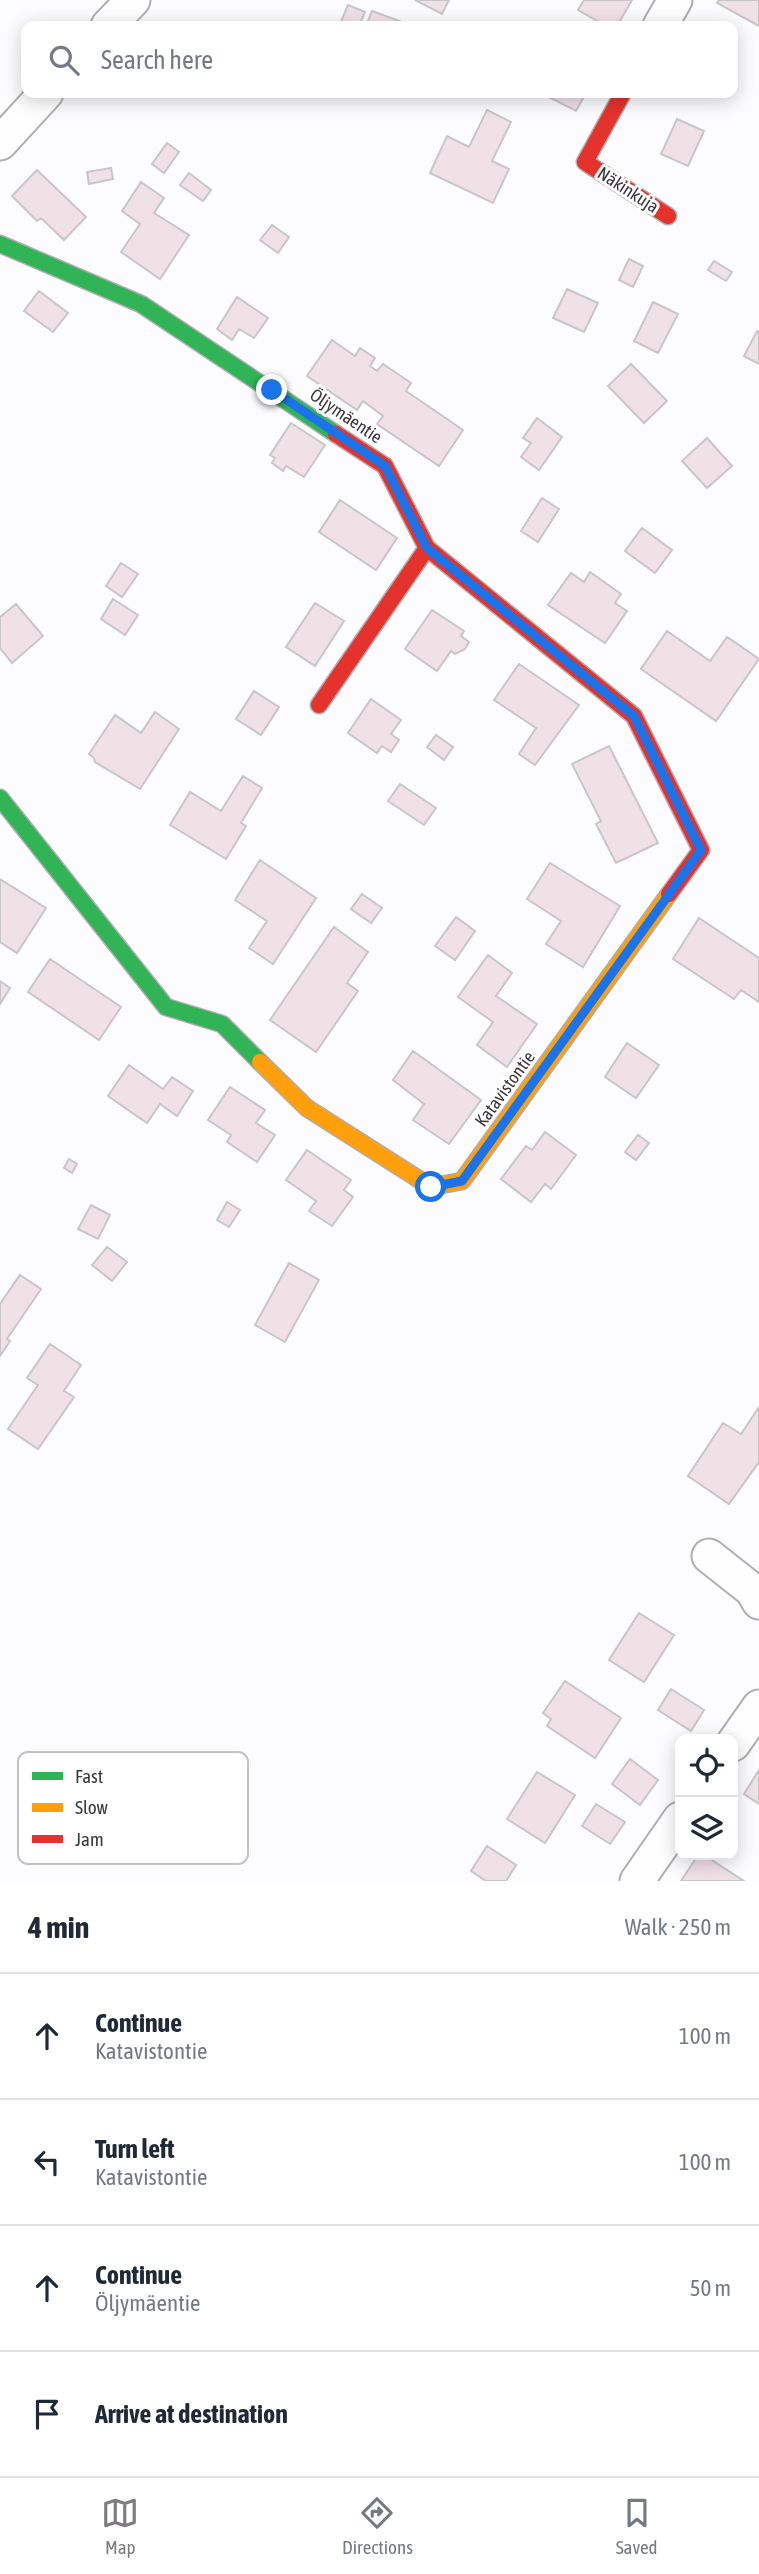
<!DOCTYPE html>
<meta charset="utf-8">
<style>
:root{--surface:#fff;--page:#f2f2f3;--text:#1f2937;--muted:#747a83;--line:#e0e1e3;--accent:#7f7c80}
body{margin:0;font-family:"Asap Condensed",sans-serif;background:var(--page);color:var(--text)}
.controls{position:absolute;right:21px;bottom:21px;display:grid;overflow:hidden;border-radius:14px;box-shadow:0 4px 18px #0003}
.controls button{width:63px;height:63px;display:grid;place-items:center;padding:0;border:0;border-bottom:2px solid var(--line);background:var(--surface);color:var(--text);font:35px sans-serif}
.stop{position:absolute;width:21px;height:21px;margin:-16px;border:5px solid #1a73e8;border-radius:50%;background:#fff}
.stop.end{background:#1a73e8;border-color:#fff;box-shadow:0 2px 7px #0008}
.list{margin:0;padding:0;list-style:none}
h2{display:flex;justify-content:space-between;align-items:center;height:91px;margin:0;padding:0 28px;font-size:30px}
h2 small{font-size:23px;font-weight:400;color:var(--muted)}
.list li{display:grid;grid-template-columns:46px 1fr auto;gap:21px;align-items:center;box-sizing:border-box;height:126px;padding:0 28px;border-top:2px solid var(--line)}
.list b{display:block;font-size:26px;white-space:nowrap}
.list p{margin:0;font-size:23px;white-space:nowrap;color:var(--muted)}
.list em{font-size:23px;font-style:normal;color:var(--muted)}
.icon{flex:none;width:38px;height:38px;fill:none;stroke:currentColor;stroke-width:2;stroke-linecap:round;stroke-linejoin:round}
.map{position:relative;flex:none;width:759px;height:1881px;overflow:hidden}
.search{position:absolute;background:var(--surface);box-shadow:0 4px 18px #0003;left:21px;right:21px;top:21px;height:77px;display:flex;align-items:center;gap:18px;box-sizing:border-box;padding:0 24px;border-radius:14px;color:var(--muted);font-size:26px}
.sheet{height:595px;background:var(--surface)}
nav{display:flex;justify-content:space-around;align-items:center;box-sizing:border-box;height:98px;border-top:2px solid var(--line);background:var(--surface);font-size:19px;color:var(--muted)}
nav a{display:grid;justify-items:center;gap:4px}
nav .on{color:var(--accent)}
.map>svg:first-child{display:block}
.building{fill:#f0e1e7;stroke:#c9c6c7;stroke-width:2}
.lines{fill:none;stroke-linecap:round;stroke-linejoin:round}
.street-casing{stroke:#b0adb1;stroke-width:37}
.fast-casing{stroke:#b0adb1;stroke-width:19}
.slow-casing{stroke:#b0adb1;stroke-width:19}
.jam-casing{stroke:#b0adb1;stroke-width:19}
.street{stroke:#fffeff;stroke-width:33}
.fast{stroke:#30b455;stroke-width:16}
.slow{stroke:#ff9f0a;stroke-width:16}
.jam{stroke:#e5322d;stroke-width:16}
.route{stroke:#1a73e8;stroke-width:9}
.labels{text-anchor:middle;stroke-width:6;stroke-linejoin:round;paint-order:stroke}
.street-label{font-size:18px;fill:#3b373c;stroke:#fff}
.key{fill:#fff;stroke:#c4c3c4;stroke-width:2}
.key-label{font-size:19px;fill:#3b373c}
</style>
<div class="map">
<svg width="759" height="1881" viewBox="0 0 759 1881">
<rect width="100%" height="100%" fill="#fcfbfd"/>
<path class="building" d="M415 0H449L442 14Z
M584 0H632L617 26H606L578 10Z
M719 0H759V26L717 3Z
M348 5 365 12 359 26H339Z
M372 11 405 23 404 26H366Z
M541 93H586L576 111Z
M487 110 511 122 492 161 509 169 493 203 430 173 447 136 469 147Z
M677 119 704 131 688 166 661 154Z
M167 143 179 152 164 173 152 164Z
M111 168 113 179 89 184 87 172Z
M37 170 86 217 64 240 41 218 37 221 12 196Z
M189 173 211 190 203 201 180 185Z
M141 182 164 198 154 213 189 235 160 279 121 252 140 224 122 211Z
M272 225 289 237 278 253 260 240Z
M629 259 643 266 633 287 619 280Z
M714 261 732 272 726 281 708 270Z
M567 289 598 303 584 332 553 318Z
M39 291 68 313 53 332 24 311Z
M237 297 268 318 254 338 239 329 232 340 217 329Z
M653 302 678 314 658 353 634 341Z
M757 331 759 332V364L744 356Z
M332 340 355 356 360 348 375 358 370 366 377 371 383 364 411 383 406 391 463 430 439 466 377 424 383 416 363 401 357 410 307 376Z
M631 364 667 401 644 423 608 386Z
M537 418 562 437 539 470 521 457 531 443 523 438Z
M291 423 325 445 304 477 286 466 283 471 272 463 275 458 270 455Z
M707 438 732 466 707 488 682 461Z
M542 498 559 509 538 542 521 531Z
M340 500 397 538 376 570 319 532Z
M642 528 672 550 655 573 625 551Z
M121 563 138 574 122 597 106 586Z
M590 572 621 594 615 603 627 611 605 643 548 605 571 573 584 582Z
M113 599 138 615 125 635 101 619Z
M315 603 344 621 315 666 286 647Z
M16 604 43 636 12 663 0 648V617Z
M432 610 464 631 461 636 469 642 465 649 455 654 451 651 437 671 405 649Z
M667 631 710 661 727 637 759 659 716 721 641 669Z
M519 664 579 705 535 765 519 754 536 728 494 700Z
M254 691 279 707 261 735 236 719Z
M371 699 401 720 391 734 399 740 391 752 382 746 377 753 348 733Z
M155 712 179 729 140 789 95 762 94 758 89 754 115 715 141 733Z
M436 735 453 747 444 760 427 747Z
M609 746 658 843 616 863 596 824 601 821 572 764Z
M243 776 262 788 241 823 246 826 226 859 170 825 190 792 221 811Z
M400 784 436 808 424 825 388 801Z
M260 860 316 898 273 964 249 948 267 921 235 900Z
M550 863 620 906 583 967 546 944 561 921 527 899Z
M0 879 46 908 17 953 0 942Z
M362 894 382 908 371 923 351 909Z
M456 917 475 931 455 960 435 946Z
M699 918 759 958V1002L741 990 734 999 673 959Z
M334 927 368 952 347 983 358 991 316 1052 270 1020Z
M488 955 512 973 496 996 537 1024 507 1067 477 1045 493 1022 458 997Z
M50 959 121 1007 99 1040 28 992Z
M0 981 10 988 0 1004Z
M627 1043 659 1065 636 1098 605 1077Z
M413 1051 481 1100 449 1144 413 1120 424 1104 393 1080Z
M129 1065 163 1089 172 1077 193 1091 177 1116 160 1104 147 1123 108 1096Z
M230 1087 265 1110 256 1123 275 1135 257 1162 227 1142 231 1135 208 1120Z
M545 1132 576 1155 551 1189 545 1184 531 1202 501 1179 526 1146 532 1150Z
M638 1135 649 1143 636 1160 625 1152Z
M307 1150 351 1180 344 1190 353 1197 332 1226 309 1211 316 1201 286 1180Z
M69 1159 77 1164 72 1173 64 1168Z
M227 1202 240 1210 229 1227 217 1220Z
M91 1205 110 1215 98 1239 78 1229Z
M107 1247 127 1262 112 1281 92 1265Z
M289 1263 319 1280 285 1342 255 1325Z
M20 1275 41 1289 7 1339 10 1341 0 1356V1304Z
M50 1344 81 1365 64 1391 74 1397 38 1449 8 1429 38 1385 27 1378Z
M759 1407V1462L729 1504 688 1476 723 1423 741 1434Z
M639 1613 674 1635 644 1682 609 1660Z
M565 1681 621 1718 595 1758 547 1726 551 1719 543 1713Z
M671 1689 704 1710 691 1731 658 1710Z
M630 1759 658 1780 640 1805 612 1784Z
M759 1770V1804L744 1794Z
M537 1772 575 1795 545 1843 507 1819Z
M596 1804 625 1822 610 1844 582 1826Z
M487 1846 516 1865 506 1881H486L471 1871Z
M698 1855H704L744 1881H681Z"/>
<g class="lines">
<g class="street-casing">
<path id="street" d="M108 26 133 0
M660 26 675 0
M0 143 46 93
M709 1556 752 1590 759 1602
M733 1744 759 1707
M637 1881 680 1819"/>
</g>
<g class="fast-casing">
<path id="fast" d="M0 244 141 304 336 434
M0 798 166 1007 222 1024 260 1062"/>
</g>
<g class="slow-casing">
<path id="slow" d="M260 1062 307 1108 431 1187 462 1181 669 894"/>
</g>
<g class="jam-casing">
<path id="jam" d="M623 93 585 162 668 216
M427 548 634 716 701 850 669 894
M319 705 427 548 385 466 336 434"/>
</g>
<use href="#street" class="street"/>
<use href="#fast" class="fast"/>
<use href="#slow" class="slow"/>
<use href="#jam" class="jam"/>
</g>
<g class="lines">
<path class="route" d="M272 390 385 466 427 548 634 716 701 850 462 1181 431 1187"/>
</g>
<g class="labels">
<g class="street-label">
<text transform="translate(628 190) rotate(33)" y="6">Näkinkuja</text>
<text transform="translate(346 416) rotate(34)" y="6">Öljymäentie</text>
<text transform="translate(505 1089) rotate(-54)" y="6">Katavistontie</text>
</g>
</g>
<rect x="18" y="1752" width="230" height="112" rx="10" class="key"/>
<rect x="32" y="1772" width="31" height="8" fill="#30b455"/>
<rect x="32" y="1803" width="31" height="9" fill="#ff9f0a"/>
<rect x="32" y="1835" width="31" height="8" fill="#e5322d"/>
<g class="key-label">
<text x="75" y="1783">Fast</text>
<text x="75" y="1814">Slow</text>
<text x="75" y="1846">Jam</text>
</g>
</svg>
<div class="controls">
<button><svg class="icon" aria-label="locate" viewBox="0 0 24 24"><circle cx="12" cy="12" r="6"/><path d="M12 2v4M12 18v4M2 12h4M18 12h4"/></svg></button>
<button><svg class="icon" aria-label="layers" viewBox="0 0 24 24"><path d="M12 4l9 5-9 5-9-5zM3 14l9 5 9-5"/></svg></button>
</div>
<div class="stop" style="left:431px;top:1187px"></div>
<div class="stop end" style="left:272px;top:390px"></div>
<div class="search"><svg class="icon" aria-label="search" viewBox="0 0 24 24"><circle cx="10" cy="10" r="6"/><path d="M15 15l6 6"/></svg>Search here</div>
</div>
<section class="sheet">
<h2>4 min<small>Walk · 250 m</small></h2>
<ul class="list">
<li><svg class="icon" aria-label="ahead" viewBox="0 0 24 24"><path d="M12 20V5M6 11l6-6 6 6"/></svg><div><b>Continue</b><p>Katavistontie</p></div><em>100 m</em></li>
<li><svg class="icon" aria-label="left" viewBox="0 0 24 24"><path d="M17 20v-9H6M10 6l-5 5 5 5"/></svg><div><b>Turn left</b><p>Katavistontie</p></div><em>100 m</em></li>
<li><svg class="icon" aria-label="ahead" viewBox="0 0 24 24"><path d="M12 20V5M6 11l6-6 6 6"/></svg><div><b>Continue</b><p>Öljymäentie</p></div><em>50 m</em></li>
<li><svg class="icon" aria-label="arrive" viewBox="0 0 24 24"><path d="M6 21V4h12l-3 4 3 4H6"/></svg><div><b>Arrive at destination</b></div></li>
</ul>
</section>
<nav>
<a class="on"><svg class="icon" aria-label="map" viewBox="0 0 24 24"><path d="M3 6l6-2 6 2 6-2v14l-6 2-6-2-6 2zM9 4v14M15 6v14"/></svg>Map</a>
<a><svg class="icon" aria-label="directions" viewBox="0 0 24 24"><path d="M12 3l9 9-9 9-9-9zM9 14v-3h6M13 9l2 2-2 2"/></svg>Directions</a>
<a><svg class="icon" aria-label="saved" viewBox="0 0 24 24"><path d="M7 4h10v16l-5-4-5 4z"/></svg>Saved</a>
</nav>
